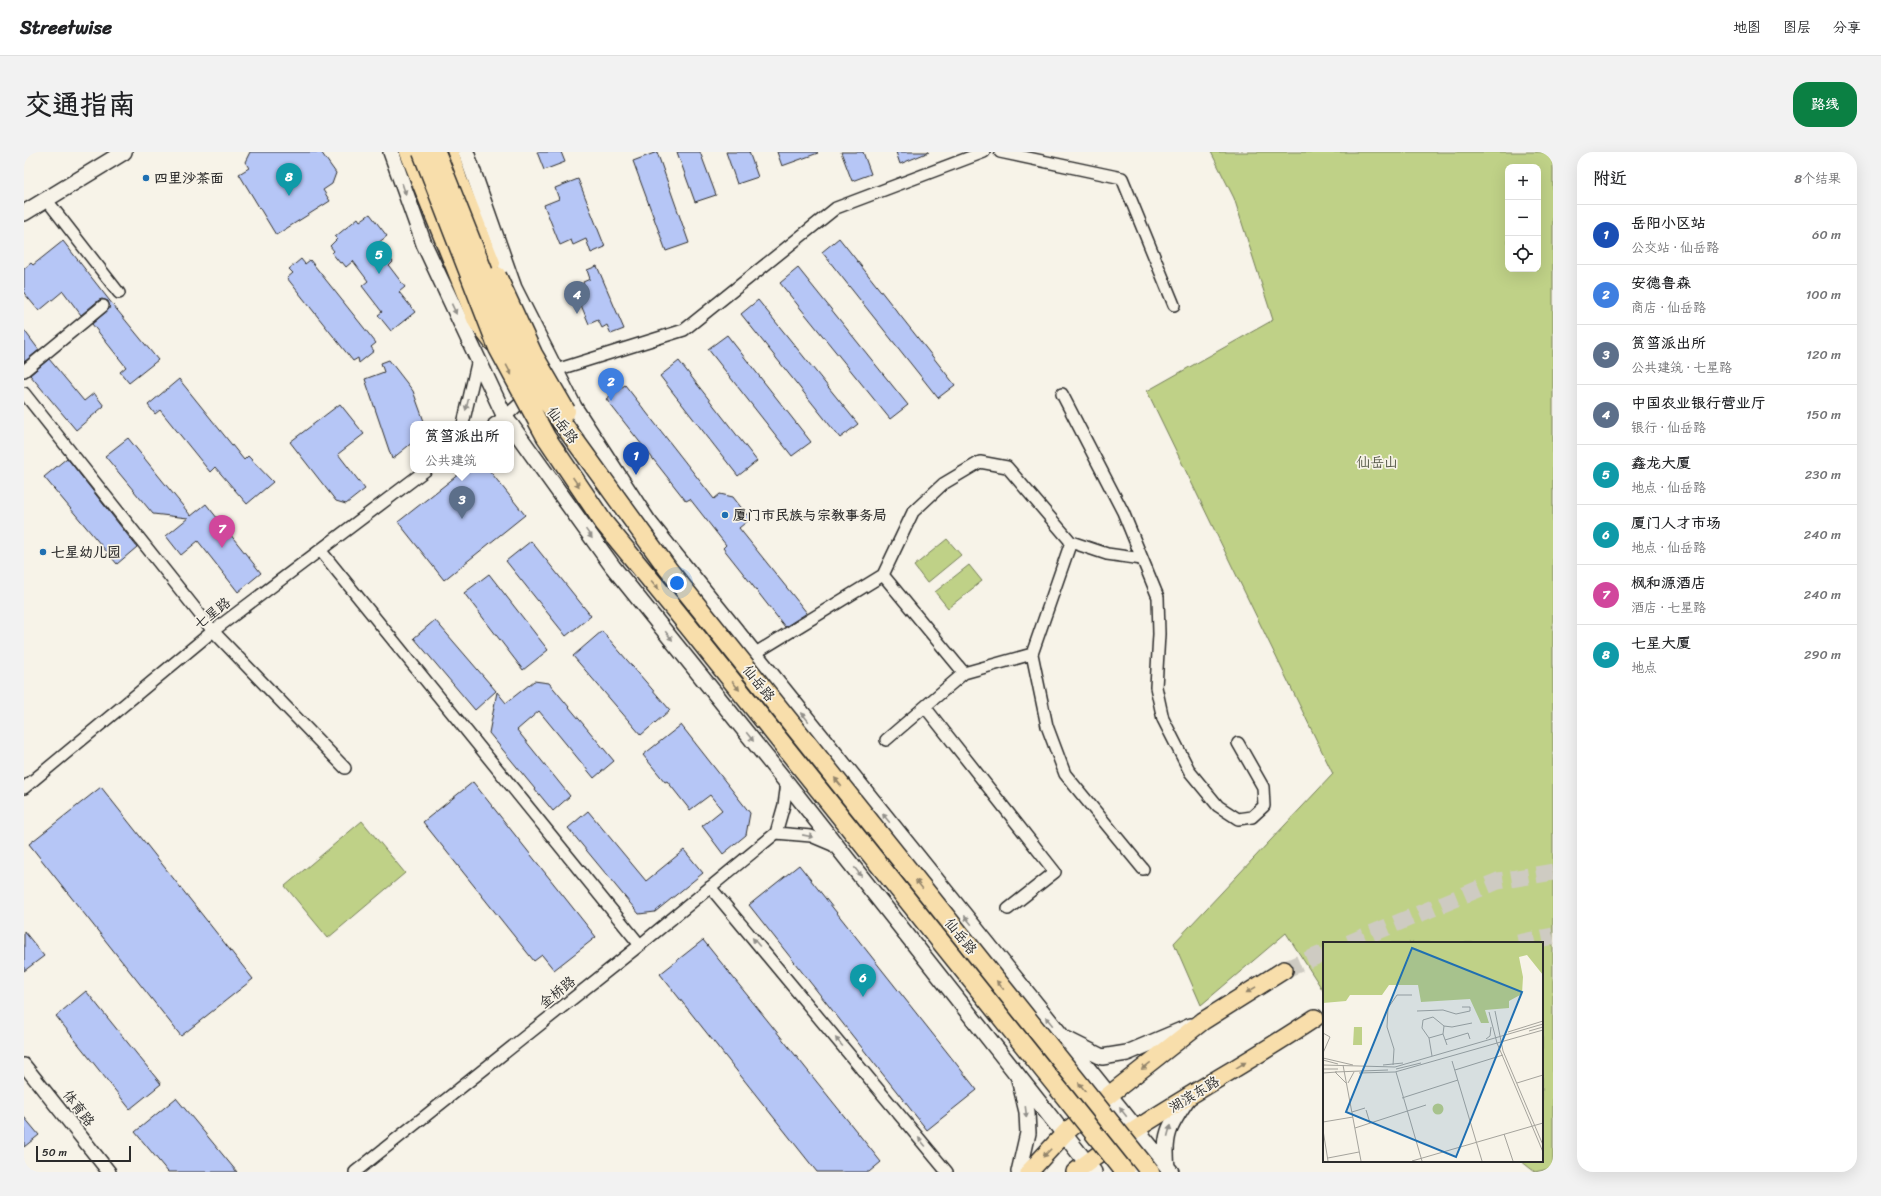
<!DOCTYPE html>
<html lang="zh">
<meta charset="utf-8">
<style>
:root{--surface:#fff;--page:#f2f2f2;--text:#202124;--muted:#757577;--line:#e0e0e0;--accent:#0b8043}
body{margin:0;font-family:Sriracha,"LXGW WenKai TC",sans-serif;background:var(--page);color:var(--text)}
.controls{position:absolute;right:12px;top:12px;display:grid;overflow:hidden;border-radius:8px;box-shadow:0 4px 16px #0002}
.controls button{width:36px;height:36px;display:grid;place-items:center;padding:0;border:0;border-bottom:1px solid var(--line);background:var(--surface);color:var(--text);font:20px sans-serif}
.scale{position:absolute;left:12px;bottom:10px;width:95px;box-sizing:border-box;padding-left:4px;border:2px solid #2b2b2b;border-top:0;font-size:11px;line-height:14px;white-space:nowrap;color:#2b2b2b;-webkit-text-stroke:3px #f7f3e8;paint-order:stroke}
.you{position:absolute;left:653px;top:431px;width:14px;height:14px;margin:-10px;border:3px solid #fff;border-radius:50%;background:#1a73e8;box-shadow:0 0 0 6px #1a73e833}
.badge{display:grid;place-items:center;width:26px;height:26px;border-radius:50%;background:var(--accent);color:#fff;font-size:13px;font-weight:700}
.pin{position:absolute;translate:-50% -33px;filter:drop-shadow(0 1px 2px #0008)}
.pin::after{content:'';position:absolute;top:21px;width:14px;height:12px;background:inherit;clip-path:polygon(0 0,100% 0,50% 100%)}
.popup{position:absolute;left:386px;top:269px;width:104px;height:52px;box-sizing:border-box;display:grid;place-content:center;border-radius:8px;background:var(--surface);filter:drop-shadow(0 1px 3px #0005);font-size:13px;white-space:nowrap;color:var(--muted)}
.popup b{font-size:15px;color:var(--text)}
.popup::after{content:'';position:absolute;left:50%;top:100%;margin-left:-8px;border:8px solid transparent;border-top-color:var(--surface)}
.list{margin:0;padding:0;list-style:none}
h2{display:flex;justify-content:space-between;align-items:center;height:52px;margin:0;padding:0 16px;font-size:17px}
h2 small{font-size:13px;font-weight:400;color:var(--muted)}
.list li{display:grid;grid-template-columns:26px 1fr auto;gap:12px;align-items:center;box-sizing:border-box;height:60px;padding:0 16px;border-top:1px solid var(--line)}
.list b{display:block;font-size:15px;white-space:nowrap}
.list p{margin:0;font-size:13px;white-space:nowrap;color:var(--muted)}
.list em{font-size:13px;font-style:normal;color:var(--muted)}
.icon{flex:none;width:22px;height:22px;fill:none;stroke:currentColor;stroke-width:2;stroke-linecap:round;stroke-linejoin:round}
.map{position:relative;flex:none;width:1529px;height:1020px;overflow:hidden;border-radius:16px}
header{display:flex;align-items:center;gap:24px;box-sizing:border-box;height:56px;padding:0 20px;background:var(--surface);border-bottom:1px solid var(--line)}
header strong{font-size:19px}
nav{display:flex;gap:22px;margin-inline-start:auto;font-size:14px}
.intro{display:flex;align-items:center;justify-content:space-between;box-sizing:border-box;height:96px;padding:0 24px}
h1{margin:0;font-size:28px}
.button{padding:10px 18px;border-radius:16px;background:var(--accent);color:#fff;font-size:14px;font-weight:700}
main{display:flex;gap:24px;padding:0 24px}
aside{flex:1;background:var(--surface);border-radius:16px;box-shadow:0 4px 16px #0002}
.map>svg:first-child{display:block}
.green{fill:#bfd187;stroke:#757e59;fill-rule:evenodd}
.building{fill:#b6c6f6;stroke:#2b2b2b}
.lines{fill:none;stroke-linecap:round;stroke-linejoin:round}
.primary-tunnel{stroke:#cecbc2;stroke-width:17;stroke-dasharray:17 8;stroke-linecap:butt}
.minor-casing{stroke:#2b2b2b;stroke-width:14}
.tertiary-casing{stroke:#2b2b2b;stroke-width:16}
.secondary-casing{stroke:#2b2b2b;stroke-width:18}
.primary-casing{stroke:#2b2b2b;stroke-width:20}
.trunk-casing{stroke:#2b2b2b;stroke-width:21}
.minor{stroke:#f7f3e8;stroke-width:11}
.tertiary{stroke:#f7f3e8;stroke-width:13}
.secondary{stroke:#f7f3e8;stroke-width:15}
.primary{stroke:#f8deab;stroke-width:17}
.trunk{stroke:#f8deab;stroke-width:18}
.trunk-bridge-casing{stroke:#2b2b2b;stroke-width:21;stroke-linecap:butt}
.trunk-bridge{stroke:#f8deab;stroke-width:18}
.oneway{fill:#918f8a}
.oneway2{fill:#92846b}
.poi-dot{fill:#1f6fb2;stroke:#f7f3e8;stroke-width:1.5}
.labels{text-anchor:middle;stroke-width:3.5;stroke-linejoin:round;paint-order:stroke}
.poi-label{font-size:14px;font-weight:bold;fill:#2b2b2b;stroke:#f7f3e8;text-anchor:start}
.street-label{font-size:14px;fill:#2b2b2b;stroke:#f7f3e8}
.park-label{font-size:14px;fill:#505442;stroke:#f7f3e8}
.inset-road{fill:none;stroke:#a5a39c;stroke-width:1}
.view{fill:#1f6fb2;fill-opacity:0.15;stroke:#1f6fb2;stroke-width:2}
.inset-edge{fill:none;stroke:#2b2b2b;stroke-width:2}
</style>
<header>
<strong>Streetwise</strong>
<nav><a>地图</a><a>图层</a><a>分享</a></nav>
</header>
<div class="intro"><h1>交通指南</h1><a class="button">路线</a></div>
<main>
<div class="map">
<svg width="1529" height="1020" viewBox="0 0 1529 1020">
<rect width="100%" height="100%" fill="#f7f3e8"/>
<filter id="ink" filterUnits="userSpaceOnUse"><feTurbulence type="fractalNoise" baseFrequency=".025" numOctaves="2"/><feDisplacementMap in="SourceGraphic" scale="8" xChannelSelector="R" yChannelSelector="G"/><feConvolveMatrix kernelMatrix="1 2 1 2 8 2 1 2 1" color-interpolation-filters="sRGB"/></filter>
<g filter="url(#ink)">
<path class="green" d="M1187 0H1529V1016L1511 1020 1497 1009H1518V791H1300V840L1262 781 1177 853 1150 791 1309 622 1123 239 1249 168 1210 46ZM1484 15H1514V117H1484Z
M923 387 937 403 903 431 890 414Z
M945 413 958 429 924 456 911 440Z
M338 669 381 721 304 786 261 734Z"/>
<path class="building" d="M226 0H297L312 21 308 32 299 38 306 49 252 83 215 22 225 16 221 10Z
M513 0H537L541 10 520 18Z
M633 0 665 91 642 99 609 9Z
M653 0H676L692 43 671 50Z
M702 0H725L734 25 713 32Z
M753 0H793L794 1 758 14Z
M817 0H839L847 22 828 29Z
M872 0H905L876 12Z
M554 27 581 95 567 101 562 87 549 93 547 88 536 93 520 53 535 47 531 36Z
M346 62 363 84 354 91 369 110 365 114 381 135 375 140 391 160 367 179 354 163 358 160 338 134 344 129 329 109 322 115 318 110 316 111 308 101 310 99 306 94 313 87 311 85 334 66 336 69Z
M815 86 931 233 914 246 798 100Z
M39 89 89 153 134 208 105 231 96 220 102 215 68 172 85 157 84 149 78 147 75 148 57 163 39 139 15 159 0 141V117L7 111 9 113Z
M277 107 281 112 286 108 352 191 347 195 350 199 335 211 334 206 329 209 263 126 269 121 265 117Z
M573 114 600 177 587 182 583 173 578 176 574 168 565 172 551 139 560 135 559 130 566 127 563 118Z
M774 116 884 253 866 267 756 131Z
M734 148 834 272 816 286 717 162Z
M0 178 15 198 0 210Z
M703 183 787 290 768 304 684 197Z
M25 207 60 249 70 241 80 254 52 278 6 223Z
M365 208 389 239 401 272H389V290L368 307 341 227 360 220 357 211Z
M655 209 733 309 714 324 636 224Z
M155 227 220 308 224 304 249 330 223 352 191 315 186 320 136 258 131 262 124 253Z
M601 233 690 347 696 342 709 345 726 367 715 376 783 461 761 475 722 425 699 396 702 393 666 347 662 349 582 247Z
M316 252 340 282 314 302 341 337 322 352 312 349 266 290Z
M104 286 167 364 182 352 237 421 214 440 174 389 157 403 142 384 164 366 129 362 81 304Z
M43 306 113 395 93 412 20 325Z
M440 318H465L501 363 420 428 374 370Z
M507 389 567 464 542 484 482 409Z
M465 422 524 498 499 518 440 441Z
M411 468 472 539 451 558 390 486Z
M578 479 646 558 617 583 549 504Z
M510 529 525 531 590 609 570 626 515 559 493 578 546 644 529 659 465 581 473 540 482 551Z
M657 573 726 661 722 683 699 702 678 674 698 658 686 643 666 658 643 629 641 630 619 603Z
M449 630 572 785 530 818 518 803 510 809 399 670Z
M77 635 229 827 157 884 5 692Z
M564 659 622 729 660 698 679 721 631 760 615 762 544 676Z
M775 713 953 938 903 978 725 753Z
M0 779 20 804 0 819Z
M679 788 857 1010 845 1020H793L636 822Z
M62 839 137 932 106 957 32 864Z
M152 946 213 1020H144L111 980Z
M0 965 15 983 0 995Z"/>
<g class="lines">
<path class="primary-tunnel" d="M1325 791 1474 729 1529 720
M1494 791 1529 784
M1260 818 1300 801"/>
<g class="minor-casing">
<path id="minor" d="M976 0 1098 26 1150 153
M22 47 95 141
M0 219 79 154
M526 223 532 218 660 178 812 56 960 0
M0 241 189 479 321 616
M1038 242 1099 360 1134 445 1135 482 1132 535 1139 567 1166 620 1194 654 1214 667 1228 665 1240 654 1239 635 1214 591
M439 272 454 207
M470 272 481 265 505 243
M1047 390 1083 402 1118 407
M296 398 616 793
M859 423 940 521
M730 502 859 423 889 360 919 332 956 310 983 315 1047 390 1008 502 1023 574 1041 622 1119 717
M901 555 1031 720 984 757
M862 588 940 521 1008 502
M0 636 189 479 402 318
M752 681 787 684 813 695
M752 681 760 653 763 631
M686 735 923 1020
M331 1020 616 793 752 681"/>
</g>
<g class="tertiary-casing">
<path id="tertiary" d="M0 913 85 1020"/>
</g>
<g class="secondary-casing">
<path id="secondary" d="M367 0 400 92 481 265 486 272
M442 0 490 136 550 255 624 369 1147 1020
M0 61 100 0
M487 273 589 415 763 631 1070 1020
M1042 887 1078 905 1103 901 1167 874
M1143 1015C1139 982 1146 973 1164 946
M995 1020 1004 981 1003 960 995 927"/>
</g>
<g class="primary-casing">
<path id="primary" d="M1005 1020 1041 981 1085 943 1179 869 1260 818
M1051 1020C1127 962 1212 919 1291 866"/>
</g>
<g class="trunk-casing">
<path id="trunk" d="M385 0 453 169 469 190
M425 0 434 28 467 111"/>
</g>
<use href="#minor" class="minor"/>
<use href="#tertiary" class="tertiary"/>
<use href="#secondary" class="secondary"/>
<use href="#primary" class="primary"/>
<use href="#trunk" class="trunk"/>
<g class="trunk-bridge-casing">
<path id="trunk-bridge" d="M398 0 474 196 522 285 580 371 652 459 1101 1020
M412 0 477 164 518 243 644 417 1126 1020
M473 124 509 202 542 259"/>
</g>
<use href="#trunk-bridge" class="trunk-bridge"/>
</g>
<defs><path id="oneway-solid" d="M-6-.8H1V-3.2L6.5 0L1 3.2V.8H-6Z"/></defs>
<g class="oneway">
<use href="#oneway-solid" transform="translate(380 37) rotate(71)"/>
<use href="#oneway-solid" transform="translate(430 157) rotate(65)"/>
<use href="#oneway-solid" transform="translate(443 253) rotate(104)"/>
<use href="#oneway-solid" transform="translate(565 382) rotate(55)"/>
<use href="#oneway-solid" transform="translate(645 484) rotate(51)"/>
<use href="#oneway-solid" transform="translate(781 565) rotate(-129)"/>
<use href="#oneway-solid" transform="translate(726 585) rotate(51)"/>
<use href="#oneway-solid" transform="translate(862 666) rotate(-129)"/>
<use href="#oneway-solid" transform="translate(784 684) rotate(11)"/>
<use href="#oneway-solid" transform="translate(834 720) rotate(52)"/>
<use href="#oneway-solid" transform="translate(944 768) rotate(-129)"/>
<use href="#oneway-solid" transform="translate(732 790) rotate(-130)"/>
<use href="#oneway-solid" transform="translate(1025 869) rotate(-129)"/>
<use href="#oneway-solid" transform="translate(815 890) rotate(-130)"/>
<use href="#oneway-solid" transform="translate(1002 960) rotate(83)"/>
<use href="#oneway-solid" transform="translate(1099 960) rotate(-128)"/>
<use href="#oneway-solid" transform="translate(1145 979) rotate(-75)"/>
<use href="#oneway-solid" transform="translate(898 990) rotate(-130)"/>
</g>
<g class="oneway2">
<use href="#oneway-solid" transform="translate(485 218) rotate(62)"/>
<use href="#oneway-solid" transform="translate(552 330) rotate(56)"/>
<use href="#oneway-solid" transform="translate(631 433) rotate(50)"/>
<use href="#oneway-solid" transform="translate(712 534) rotate(51)"/>
<use href="#oneway-solid" transform="translate(814 630) rotate(-129)"/>
<use href="#oneway-solid" transform="translate(895 732) rotate(-129)"/>
<use href="#oneway-solid" transform="translate(976 833) rotate(-129)"/>
<use href="#oneway-solid" transform="translate(1227 838) rotate(149)"/>
<use href="#oneway-solid" transform="translate(1217 913) rotate(-31)"/>
<use href="#oneway-solid" transform="translate(1122 914) rotate(142)"/>
<use href="#oneway-solid" transform="translate(1058 935) rotate(-129)"/>
<use href="#oneway-solid" transform="translate(1023 1001) rotate(134)"/>
</g>
</g>
<g class="poi-dot">
<circle cx="122" cy="26" r="4"/>
<circle cx="701" cy="363" r="4"/>
<circle cx="19" cy="400" r="4"/>
</g>
<g class="labels">
<g class="poi-label">
<text x="130" y="31">四里沙茶面</text>
<text x="709" y="368">厦门市民族与宗教事务局</text>
<text x="27" y="405">七星幼儿园</text>
</g>
<g class="street-label">
<text transform="translate(539 273) rotate(54)" y="5">仙岳路</text>
<text transform="translate(188 461) rotate(-38)" y="5">七星路</text>
<text transform="translate(735 531) rotate(51)" y="5">仙岳路</text>
<text transform="translate(937 784) rotate(51)" y="5">仙岳路</text>
<text transform="translate(533 840) rotate(-39)" y="5">金桥路</text>
<text transform="translate(1170 942) rotate(-31)" y="5">湖滨东路</text>
<text transform="translate(55 956) rotate(52)" y="5">体育路</text>
</g>
<g class="park-label">
<text x="1353" y="315">仙岳山</text>
</g>
</g>
<g transform="translate(1299 790)">
<rect width="220" height="220" fill="#f7f3e8"/>
<path d="M0 1H220V33L204 13 196 15 200 35 199 52 186 59V66L162 68 166 81H158L147 57 98 60 95 43H66L59 53H27L23 59 0 61ZM31 85H39V103H30ZM109.5 167a5.5 5.5 0 1 1 11 0a5.5 5.5 0 1 1-11 0Z" fill="#bfd187"/>
<path class="inset-road" d="M94 69 120 68 133 72 147 69V65H139M172 69 180 109 220 203M166 70 174 101 220 210M121 84 120 92 124 103M206 89 220 85M185 90 220 79M0 91 7 95 0 111M106 96 120 92M163 97 167 94 168 85M122 98 145 91 147 97M109 114 106 96 99 86 100 78 110 75 121 84 129 85 149 81M0 116 30 123M0 118 15 122M129 119 159 219M0 123 72 125 220 82M20 123 38 219M60 123 80 121M70 123 71 107 64 85 65 66 74 53H89M0 127H15M73 127 98 121M132 128 180 113M12 130 23 141M12 130 65 128M73 130 99 219M0 131 14 130M36 131 72 130 220 88M25 141 31 130M194 141 220 133M79 156 135 138M43 168 47 181M29 170 42 166M0 180 30 175M32 186 103 163M0 188 5 219M181 192 190 219M5 216 36 210M89 219 220 181"/>
<path class="view" d="M89 6 199 50 133 215 23 170Z"/>
<rect width="220" height="220" class="inset-edge"/>
</g>
</svg>
<div class="controls">
<button>+</button>
<button>−</button>
<button><svg class="icon" aria-label="locate" viewBox="0 0 24 24"><circle cx="12" cy="12" r="6"/><path d="M12 2v4M12 18v4M2 12h4M18 12h4"/></svg></button>
</div>
<div class="scale">50 m</div>
<div class="you"></div>
<div class="pin badge" style="left:612px;top:323px;background:#1a4fb4">1</div>
<div class="pin badge" style="left:587px;top:249px;background:#3f7fe0">2</div>
<div class="pin badge" style="left:438px;top:367px;background:#5c6f8a">3</div>
<div class="popup"><b>筼筜派出所</b>公共建筑</div>
<div class="pin badge" style="left:553px;top:162px;background:#5c6f8a">4</div>
<div class="pin badge" style="left:355px;top:122px;background:#0f9aa8">5</div>
<div class="pin badge" style="left:839px;top:845px;background:#0f9aa8">6</div>
<div class="pin badge" style="left:198px;top:396px;background:#d1479c">7</div>
<div class="pin badge" style="left:265px;top:44px;background:#0f9aa8">8</div>
</div>
<aside>
<h2>附近<small>8个结果</small></h2>
<ul class="list">
<li><span class="badge" style="background:#1a4fb4">1</span><div><b>岳阳小区站</b><p>公交站 · 仙岳路</p></div><em>60 m</em></li>
<li><span class="badge" style="background:#3f7fe0">2</span><div><b>安德鲁森</b><p>商店 · 仙岳路</p></div><em>100 m</em></li>
<li><span class="badge" style="background:#5c6f8a">3</span><div><b>筼筜派出所</b><p>公共建筑 · 七星路</p></div><em>120 m</em></li>
<li><span class="badge" style="background:#5c6f8a">4</span><div><b>中国农业银行营业厅</b><p>银行 · 仙岳路</p></div><em>150 m</em></li>
<li><span class="badge" style="background:#0f9aa8">5</span><div><b>鑫龙大厦</b><p>地点 · 仙岳路</p></div><em>230 m</em></li>
<li><span class="badge" style="background:#0f9aa8">6</span><div><b>厦门人才市场</b><p>地点 · 仙岳路</p></div><em>240 m</em></li>
<li><span class="badge" style="background:#d1479c">7</span><div><b>枫和源酒店</b><p>酒店 · 七星路</p></div><em>240 m</em></li>
<li><span class="badge" style="background:#0f9aa8">8</span><div><b>七星大厦</b><p>地点</p></div><em>290 m</em></li>
</ul>
</aside>
</main>
